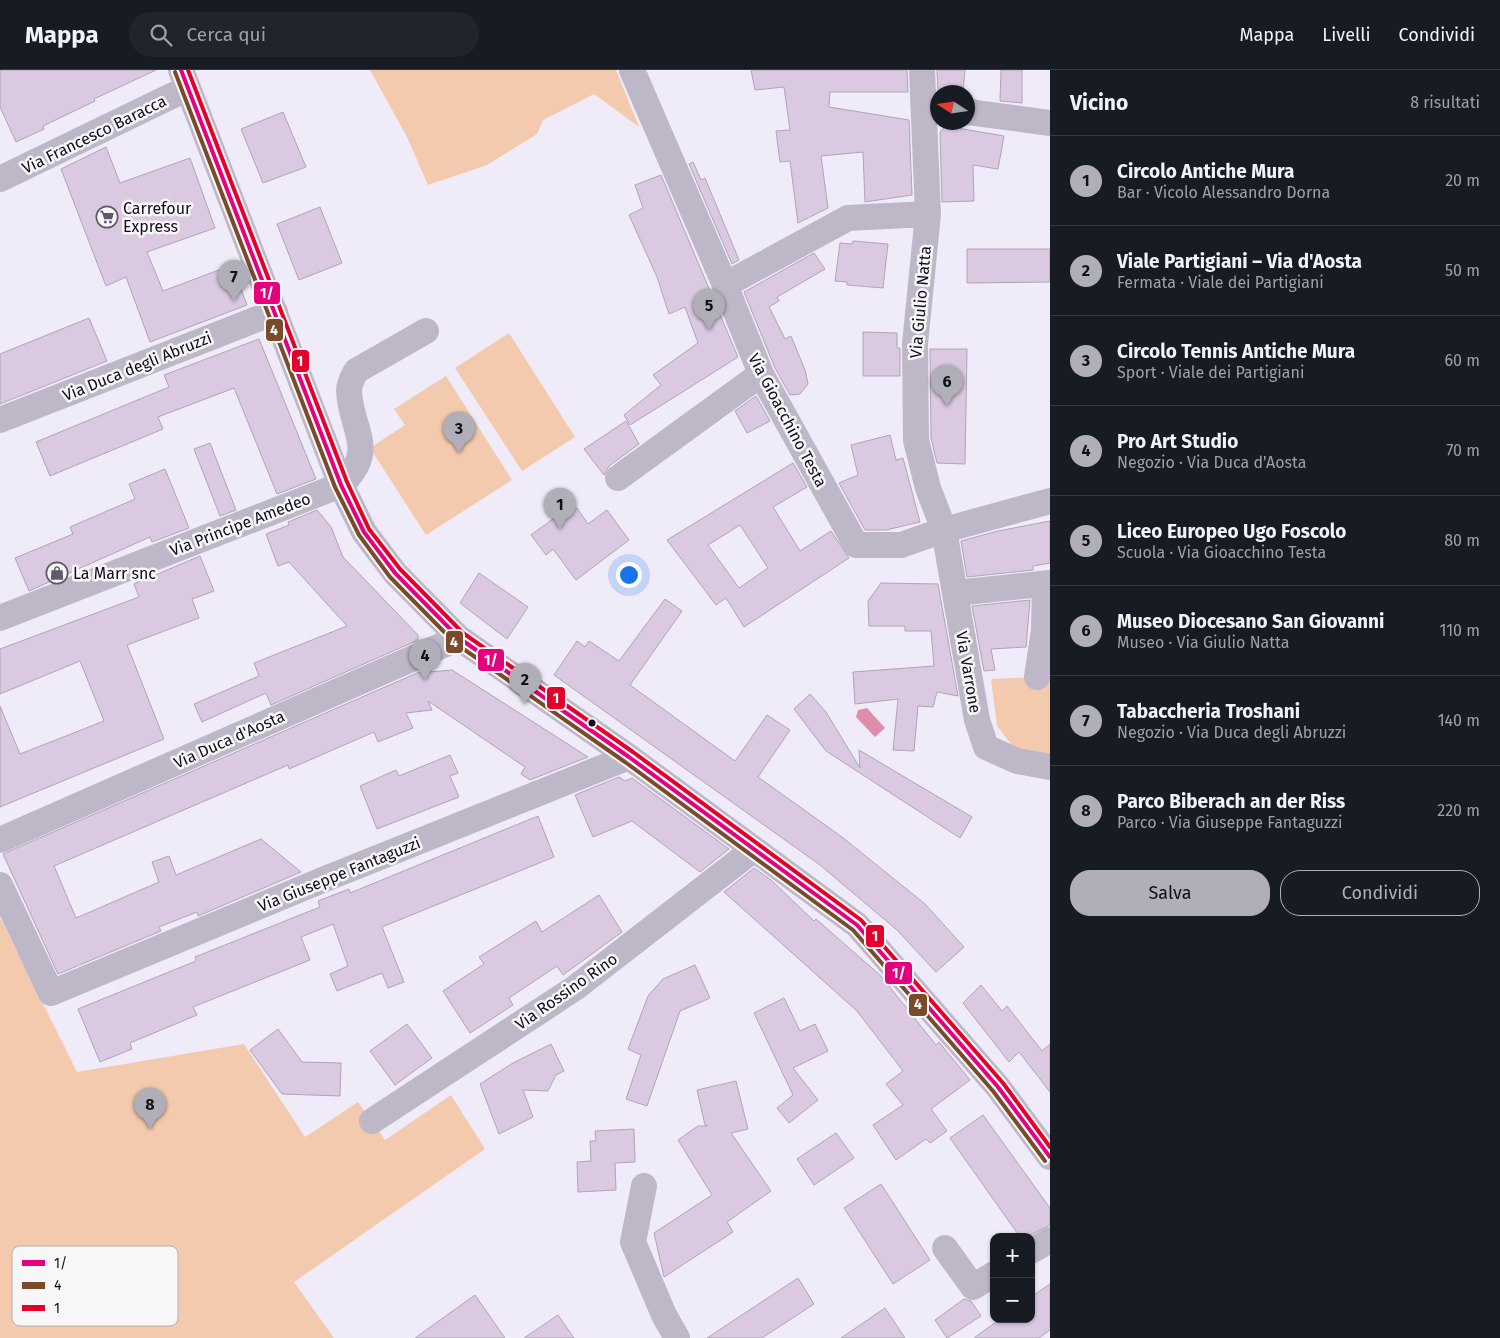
<!DOCTYPE html>
<html lang="it">
<meta charset="utf-8">
<style>
:root{--surface:#171b24;--page:#20242c;--text:#f1f3f6;--muted:#9ea1a6;--line:#363941;--accent:#b0aeb8}
body{margin:0;font-family:"Fira Sans",sans-serif;background:var(--page);color:var(--text)}
.controls{position:absolute;right:15px;bottom:15px;display:grid;overflow:hidden;border-radius:10px;box-shadow:0 1px 4px #0004}
.controls button{width:45px;height:45px;display:grid;place-items:center;padding:0;border:0;border-bottom:1px solid var(--line);background:var(--surface);color:var(--text);font:25px sans-serif}
.compass{position:absolute;left:930px;top:15px;width:45px;height:45px;border-radius:50%;background:var(--surface);box-shadow:0 1px 4px #0004;rotate:282deg}
.you{position:absolute;left:628px;top:504px;width:18px;height:18px;margin:-12px;border:4px solid #fff;border-radius:50%;background:#1a73e8;box-shadow:0 0 0 8px #1a73e833}
.badge{display:grid;place-items:center;width:32px;height:32px;border-radius:50%;background:var(--accent);color:#111;font-size:16px;font-weight:700}
.pin{position:absolute;translate:-50% -41px;filter:drop-shadow(0 1px 2px #0008)}
.pin::after{content:'';position:absolute;top:26px;width:18px;height:15px;background:inherit;clip-path:polygon(0 0,100% 0,50% 100%)}
.list{margin:0;padding:0;list-style:none}
h2{display:flex;justify-content:space-between;align-items:center;height:65px;margin:0;padding:0 20px;font-size:21px}
h2 small{font-size:16px;font-weight:400;color:var(--muted)}
.list li{display:grid;grid-template-columns:32px 1fr auto;gap:15px;align-items:center;box-sizing:border-box;height:90px;padding:0 20px;border-top:1px solid var(--line)}
.list b{display:block;font-size:19px;white-space:nowrap}
.list p{margin:0;font-size:16px;white-space:nowrap;color:var(--muted)}
.list em{font-size:16px;font-style:normal;color:var(--muted)}
.actions{display:flex;gap:10px;padding:15px 20px}
.actions a{flex:1;padding:11px 0;border:1px solid var(--accent);border-radius:20px;text-align:center;font-size:18px;color:var(--accent)}
.actions .main{background:var(--accent);color:#111}
.icon{flex:none;width:28px;height:28px;fill:none;stroke:currentColor;stroke-width:2;stroke-linecap:round;stroke-linejoin:round}
.map{position:relative;flex:none;width:1050px;height:1268px;overflow:hidden}
header{display:flex;align-items:center;gap:30px;box-sizing:border-box;height:70px;padding:0 25px;background:var(--surface);border-bottom:1px solid var(--line)}
header strong{font-size:24px}
nav{display:flex;gap:28px;margin-inline-start:auto;font-size:18px}
.search{width:350px;height:45px;background:var(--page);display:flex;align-items:center;gap:12px;box-sizing:border-box;padding:0 18px;border-radius:28px;color:var(--muted);font-size:19px}
main{display:flex}
aside{flex:1;background:var(--surface)}
.map>svg:first-child{display:block}
.green{fill:#f3caae}
.water{fill:#de8dab}
.building{fill:#dac9e0;stroke:#afa5b4;fill-rule:evenodd}
.lines{fill:none;stroke-linecap:round;stroke-linejoin:round}
.minor{stroke:#bdb7c7;stroke-width:26}
.bus-1-casing{stroke:#f7f7f7;stroke-width:8}
.bus-2-casing{stroke:#f7f7f7;stroke-width:8}
.bus-3-casing{stroke:#f7f7f7;stroke-width:8}
.bus-1{stroke:#e5007d;stroke-width:4}
.bus-2{stroke:#7a4b2a;stroke-width:4}
.bus-3{stroke:#e4002b;stroke-width:4}
.bus-dot{fill:#140a20;stroke:#f7f7f7;stroke-width:2}
.labels{text-anchor:middle;stroke-width:5;stroke-linejoin:round;paint-order:stroke}
.street-label{font-size:16px;fill:#140a20;stroke:#f7f7f7}
.poi-label{font-size:16px;fill:#140a20;stroke:#f7f7f7;text-anchor:start}
.key{fill:#f7f7f7;stroke:#b3b0b6;stroke-width:1}
.key-label{font-size:14px;fill:#140a20}
.line-badge{stroke:#f7f7f7;stroke-width:2}
.badge-label{font-size:14px;text-anchor:middle;font-weight:bold;fill:#fff}
</style>
<header>
<strong>Mappa</strong>
<div class="search"><svg class="icon" aria-label="search" viewBox="0 0 24 24"><circle cx="10" cy="10" r="6"/><path d="M15 15l6 6"/></svg>Cerca qui</div>
<nav><a>Mappa</a><a>Livelli</a><a>Condividi</a></nav>
</header>
<main>
<div class="map">
<svg width="1050" height="1268" viewBox="0 0 1050 1268">
<rect width="100%" height="100%" fill="#f0ebf9"/>
<path class="green" d="M370 0H616L639 57 594 24 543 50 537 64 487 95 428 115 407 67Z
M509 263 575 367 522 401 455 298Z
M446 306 512 410 426 465 370 378 405 355 394 339Z
M1050 557V688L1026 686 1011 674 997 656 991 609 1037 607Z
M0 847 77 1002 244 974 305 1067 358 1032 385 1070 451 1025 485 1079 294 1212 334 1268H0Z"/>
<path class="water" d="M867 638 885 658 875 667 856 647 858 640Z"/>
<path class="building" d="M0 0H156L94 29 95 31 43 56 44 59 16 72 0 37Z
M751 0H907L908 22H830L829 37 909 50 912 125 865 132 863 82 821 86 828 138 798 153 790 91 780 92 776 61 790 60 784 17 755 20Z
M937 0H965L963 22H938Z
M1001 0H1022V33L1000 31Z
M283 42 306 97 263 113 241 59Z
M946 56 1004 66 998 99 973 95 974 131 942 132 940 62Z
M106 77 120 113 190 88 215 158 147 182 163 221 232 195 247 235 150 272 126 207 106 216 61 99Z
M693 92 701 110 705 108 739 190 732 194 689 94Z
M661 105 738 287 630 355 624 345 661 315 653 305 698 273 685 237 669 244 657 207 629 145 643 138 635 115Z
M320 137 342 193 299 210 277 154Z
M853 171 888 174 883 218 847 215V212L835 211 840 173 852 174Z
M967 179H1050V212L967 213Z
M814 183 825 199 777 227 779 231 769 237 785 269 791 266 805 300 808 314 800 324 790 325 775 298 744 222Z
M89 248 107 291 0 334V284Z
M863 262 897 263V278H900V306H863Z
M259 269 316 409 277 424 234 318 158 347 163 359 50 406 36 372 169 317 164 305Z
M930 279H967L965 394 937 393 931 368Z
M756 326 770 351 747 363 735 341Z
M626 351 639 374 609 396 604 405 584 379Z
M890 365 896 390 903 388 920 452 886 460H865L839 413 858 405 851 375Z
M210 373 236 440 220 446 194 379Z
M793 393 807 417 773 437 800 481 831 461 849 488 744 557 726 528 716 535 667 470ZM740 455 768 498 739 518 708 475Z
M165 399 189 458 152 472 150 467 29 521 15 488 73 464 70 457 135 429 129 414Z
M577 438 588 454 607 440 629 470 576 510 553 479 546 485 531 465 564 441 567 445Z
M317 440 331 457 343 487 418 565V570L271 635 266 623 202 652 194 634 259 606 254 593 347 556 289 492 278 496 266 464 289 455 288 452Z
M1050 451V493L1033 496V500L967 507 961 471 998 461Z
M200 486 214 521 192 529 199 548 127 575 164 669 0 737V636L20 684 104 651 80 591 0 624V579L139 527 134 514Z
M479 503 528 537 507 569 460 533Z
M881 513 938 514 958 626 937 622 933 637 918 636 914 681 893 680 898 629 855 634 853 602 934 596 931 561H905V556H869L868 531Z
M665 529 682 541 630 615 735 691 767 645 790 660 758 707 842 767 925 834 964 877 936 902 897 860 820 795 554 605 577 571 585 577 589 571 619 591Z
M1030 530 1026 577 991 579 995 600 984 601 972 536Z
M452 600 588 687 530 710 521 704 525 697 428 631 432 640 406 643 413 658 378 672 374 662 289 699 288 695 54 796 76 848 159 812 152 792 169 786 176 805 261 769 301 802 198 846 197 842 159 857 161 861 58 904 3 784 417 603Z
M810 624 826 642 860 698 859 680 972 747 960 768 826 681 794 639Z
M450 685 458 703 450 706 459 727 377 759 360 716 396 700 399 706Z
M619 707 625 711 632 708 729 779 700 802 632 751 593 767 575 725Z
M538 746 554 787 382 857 404 912 388 918 382 903 337 921 330 904 348 896 333 854 301 867 310 890 193 937 197 945 130 973 132 979 100 992 78 939 196 891 195 887 320 837 318 831 349 819 350 823Z
M754 798 771 810 814 851 816 849 881 906 936 975 939 972 970 1010 931 1039 947 1061 930 1073 926 1069 896 1090 873 1055 903 1035 886 1014 903 1001 857 941 724 822Z
M599 825 622 862 563 905 557 896 509 928 513 935 470 963 443 921 484 894 479 887 536 851 542 862Z
M695 895 710 928 680 941 647 1036 626 1029 641 985 628 979 648 926 663 909Z
M981 915 1002 941 1007 936 1042 981 1050 974V1022L1019 982 1009 992 963 933Z
M784 928 800 961 815 954 828 981 793 998 818 1030 789 1053 777 1038 793 1025 754 943Z
M407 954 432 988 395 1015 370 981Z
M278 959 302 992 341 993 340 1026 282 1024 250 980Z
M551 974 564 1001 556 1005 548 1021 523 1020 533 1047 499 1064 480 1014 513 993Z
M736 1011 748 1059 731 1063 771 1121 727 1152 733 1162 664 1207 654 1163 712 1125 678 1070 698 1056H708L705 1055 697 1020Z
M983 1045 1050 1138V1155L1026 1167H1020L950 1068Z
M634 1059 635 1092 615 1093 616 1120 578 1122 577 1092 591 1091 590 1071H596L595 1061Z
M836 1063 854 1088 814 1115 797 1089Z
M881 1114 930 1190 893 1214 844 1138Z
M798 1208 814 1234 762 1268H707Z
M1050 1214V1260L1039 1268H974L1000 1249H1031V1227Z
M475 1225 505 1268H415Z
M964 1229 971 1231 981 1246 947 1268 935 1250Z
M885 1238 905 1268H841Z
M558 1245 574 1268H524Z"/>
<g class="lines">
<path class="minor" d="M181 0 341 415 364 462 395 503 459 568 629 687 857 855 998 1017 1050 1087
M632 0 725 215 761 304 856 475H901L944 460 1050 431
M922 0 928 144 915 274 916 370 928 418 944 460 977 650 986 677 1017 691 1050 697
M968 42 1050 53
M0 109 188 18
M725 215 848 148 928 144
M0 350 275 242
M618 408 761 304
M956 523 1050 513
M0 548 341 415C379 379 350 360 349 320 349 314 353 307 356 301L426 261
M1037 607 1044 560 1045 514
M0 770 459 568
M0 815 51 923 325 809 629 687
M372 1051 575 918 753 780
M644 1116 633 1172 664 1245 677 1268
M945 1178 973 1217 994 1204
M1031 1181 1050 1170"/>
<g class="bus-1-casing">
<path id="bus-1" d="M181 0 341 415 364 462 395 503 459 568 629 687 857 855 998 1017 1050 1087"/>
</g>
<g class="bus-2-casing">
<path id="bus-2" d="M175 2 335 417 359 465 390 507 455 573 625 692 853 860 993 1021 1045 1091"/>
</g>
<g class="bus-3-casing">
<path id="bus-3" d="M188 0 347 412 369 459 400 499 463 563 633 682 861 850 1003 1013 1050 1077"/>
</g>
<use href="#bus-1" class="bus-1"/>
<use href="#bus-2" class="bus-2"/>
<use href="#bus-3" class="bus-3"/>
</g>
<defs>
<g id="supermarket-ring" transform="scale(1.125)"><circle r="9.5" fill="#f7f7f7" stroke="#61596c" stroke-width="1.5"/><path d="M-6-5.5h2.5l.6 2H6L4.5 2H-2.5L-4.4-4H-6ZM-1.5 3.2a1.3 1.3 0 1 0 .1 0ZM3 3.2a1.3 1.3 0 1 0 .1 0Z" fill="#61596c"/></g>
<g id="shop-ring" transform="scale(1.125)"><circle r="9.5" fill="#f7f7f7" stroke="#61596c" stroke-width="1.5"/><path d="M-5-2.5h2.3a2.7 3.5 0 0 1 5.4 0H5L5.5 6h-11ZM-1.5-2.5h3a1.5 2.3 0 0 0-3 0Z" fill="#61596c"/></g>
</defs>
<g fill-rule="evenodd">
<use href="#supermarket-ring" x="107" y="147"/>
<use href="#shop-ring" x="57" y="503"/>
</g>
<circle class="bus-dot" cx="592" cy="653" r="4.5"/>
<g class="labels">
<g class="street-label">
<text transform="translate(94 64) rotate(-26)" y="6">Via Francesco Baracca</text>
<text transform="translate(920 232) rotate(-85)" y="6">Via Giulio Natta</text>
<text transform="translate(137 296) rotate(-22)" y="6">Via Duca degli Abruzzi</text>
<text transform="translate(788 350) rotate(62)" y="6">Via Gioacchino Testa</text>
<text transform="translate(240 454) rotate(-21)" y="6">Via Principe Amedeo</text>
<text transform="translate(969 602) rotate(80)" y="6">Via Varrone</text>
<text transform="translate(229 669) rotate(-24)" y="6">Via Duca d'Aosta</text>
<text transform="translate(339 804) rotate(-22)" y="6">Via Giuseppe Fantaguzzi</text>
<text transform="translate(566 921) rotate(-35)" y="6">Via Rossino Rino</text>
</g>
<g class="poi-label">
<text x="123" y="144">Carrefour<tspan x="123" dy="18">Express</tspan></text>
<text x="73" y="509">La Marr snc</text>
</g>
</g>
<rect x="12" y="1176" width="166" height="80" rx="8" class="key"/>
<rect x="22" y="1190" width="23" height="6" fill="#e5007d"/>
<rect x="22" y="1212" width="23" height="7" fill="#7a4b2a"/>
<rect x="22" y="1235" width="23" height="6" fill="#e4002b"/>
<g class="key-label">
<text x="54" y="1198">1/</text>
<text x="54" y="1220">4</text>
<text x="54" y="1243">1</text>
</g>
<g class="line-badge">
<rect x="253" y="211" width="28" height="24" rx="5" fill="#e5007d"/>
<rect x="265" y="248" width="19" height="24" rx="5" fill="#7a4b2a"/>
<rect x="291" y="279" width="19" height="24" rx="5" fill="#e4002b"/>
<rect x="445" y="560" width="19" height="24" rx="5" fill="#7a4b2a"/>
<rect x="477" y="578" width="28" height="24" rx="5" fill="#e5007d"/>
<rect x="546" y="616" width="20" height="24" rx="5" fill="#e4002b"/>
<rect x="865" y="854" width="20" height="24" rx="5" fill="#e4002b"/>
<rect x="884" y="891" width="29" height="24" rx="5" fill="#e5007d"/>
<rect x="908" y="923" width="20" height="24" rx="5" fill="#7a4b2a"/>
</g>
<g class="badge-label">
<text x="267" y="228">1/</text>
<text x="274" y="265">4</text>
<text x="300" y="296">1</text>
<text x="454" y="577">4</text>
<text x="491" y="595">1/</text>
<text x="556" y="633">1</text>
<text x="875" y="871">1</text>
<text x="899" y="908">1/</text>
<text x="918" y="939">4</text>
</g>
</svg>
<div class="controls">
<button>+</button>
<button>−</button>
</div>
<svg class="compass" viewBox="-18 -18 36 36"><path d="M0-13l5 13h-10z" fill="#e53935"/><path d="M0 13l5-13h-10z" fill="#9ea1a6"/></svg>
<div class="you"></div>
<div class="pin badge" style="left:560px;top:459px">1</div>
<div class="pin badge" style="left:525px;top:634px">2</div>
<div class="pin badge" style="left:459px;top:383px">3</div>
<div class="pin badge" style="left:425px;top:610px">4</div>
<div class="pin badge" style="left:709px;top:260px">5</div>
<div class="pin badge" style="left:947px;top:336px">6</div>
<div class="pin badge" style="left:234px;top:231px">7</div>
<div class="pin badge" style="left:150px;top:1059px">8</div>
</div>
<aside>
<h2>Vicino<small>8 risultati</small></h2>
<ul class="list">
<li><span class="badge">1</span><div><b>Circolo Antiche Mura</b><p>Bar · Vicolo Alessandro Dorna</p></div><em>20 m</em></li>
<li><span class="badge">2</span><div><b>Viale Partigiani – Via d'Aosta</b><p>Fermata · Viale dei Partigiani</p></div><em>50 m</em></li>
<li><span class="badge">3</span><div><b>Circolo Tennis Antiche Mura</b><p>Sport · Viale dei Partigiani</p></div><em>60 m</em></li>
<li><span class="badge">4</span><div><b>Pro Art Studio</b><p>Negozio · Via Duca d'Aosta</p></div><em>70 m</em></li>
<li><span class="badge">5</span><div><b>Liceo Europeo Ugo Foscolo</b><p>Scuola · Via Gioacchino Testa</p></div><em>80 m</em></li>
<li><span class="badge">6</span><div><b>Museo Diocesano San Giovanni</b><p>Museo · Via Giulio Natta</p></div><em>110 m</em></li>
<li><span class="badge">7</span><div><b>Tabaccheria Troshani</b><p>Negozio · Via Duca degli Abruzzi</p></div><em>140 m</em></li>
<li><span class="badge">8</span><div><b>Parco Biberach an der Riss</b><p>Parco · Via Giuseppe Fantaguzzi</p></div><em>220 m</em></li>
</ul>
<div class="actions"><a class="main">Salva</a><a>Condividi</a></div>
</aside>
</main>
